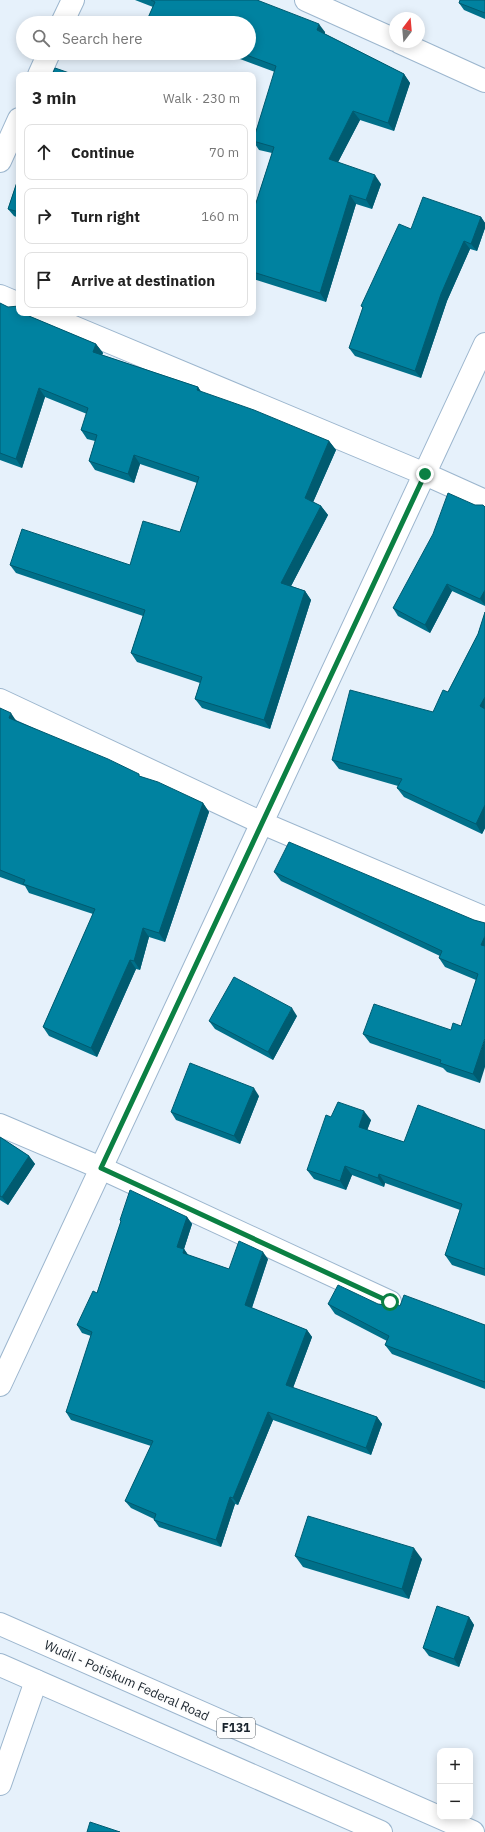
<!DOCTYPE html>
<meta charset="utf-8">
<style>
:root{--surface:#fff;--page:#f6f6f6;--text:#222;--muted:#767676;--line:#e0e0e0}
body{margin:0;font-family:"IBM Plex Sans",sans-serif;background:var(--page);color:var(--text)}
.controls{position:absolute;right:12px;bottom:12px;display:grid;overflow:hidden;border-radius:8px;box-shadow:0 2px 10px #0003}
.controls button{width:36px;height:36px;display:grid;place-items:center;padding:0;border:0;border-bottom:1px solid var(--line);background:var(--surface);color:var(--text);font:20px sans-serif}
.compass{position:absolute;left:389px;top:12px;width:36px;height:36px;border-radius:50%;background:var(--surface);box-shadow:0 2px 10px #0003;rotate:16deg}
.stop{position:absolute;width:12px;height:12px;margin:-9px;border:3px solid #0b8043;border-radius:50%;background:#fff}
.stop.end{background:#0b8043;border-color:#fff;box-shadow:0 1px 4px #0008}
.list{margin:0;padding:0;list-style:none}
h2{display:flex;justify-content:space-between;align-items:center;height:52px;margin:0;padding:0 16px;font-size:17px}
h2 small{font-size:13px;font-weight:400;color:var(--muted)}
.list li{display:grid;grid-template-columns:26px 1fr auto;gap:12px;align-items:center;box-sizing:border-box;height:56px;margin:0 8px 8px;padding:0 8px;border:1px solid var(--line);border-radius:8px}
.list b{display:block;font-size:15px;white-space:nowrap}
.list em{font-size:13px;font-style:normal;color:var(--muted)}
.icon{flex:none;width:22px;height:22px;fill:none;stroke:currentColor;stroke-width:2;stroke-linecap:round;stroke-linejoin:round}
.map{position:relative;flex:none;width:485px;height:1832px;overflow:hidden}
.search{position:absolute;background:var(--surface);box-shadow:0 2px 10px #0003;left:16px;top:16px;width:240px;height:44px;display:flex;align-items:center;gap:10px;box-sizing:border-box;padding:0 14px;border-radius:22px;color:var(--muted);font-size:15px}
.panel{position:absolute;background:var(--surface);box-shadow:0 2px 10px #0003;left:16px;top:72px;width:240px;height:244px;border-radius:8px}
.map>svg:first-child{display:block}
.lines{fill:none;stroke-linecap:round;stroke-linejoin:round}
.street-casing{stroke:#9cb6ce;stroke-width:24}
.secondary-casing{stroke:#9cb6ce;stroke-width:24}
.primary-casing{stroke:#9cb6ce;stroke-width:24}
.street{stroke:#fff;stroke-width:22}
.secondary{stroke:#fff;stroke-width:22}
.primary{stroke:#fff;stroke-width:22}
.wall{fill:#00708a}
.shaded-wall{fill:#005b70}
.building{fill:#0082a0;stroke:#005b70}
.route{stroke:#0b8043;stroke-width:5}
.labels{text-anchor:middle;stroke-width:3.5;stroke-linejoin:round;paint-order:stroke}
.shield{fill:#fdfdfd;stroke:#5d646b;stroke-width:1}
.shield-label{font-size:12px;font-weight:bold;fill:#19232c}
.street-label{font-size:13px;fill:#19232c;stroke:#fdfdfd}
</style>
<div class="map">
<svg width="485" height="1832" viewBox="0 0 485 1832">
<rect width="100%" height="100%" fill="#e6f1fb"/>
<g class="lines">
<g class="street-casing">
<path id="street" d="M306 0 395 40
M62 23 73 0
M399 42 485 81
M39 75 49 53
M0 161 19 119
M0 296 19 304
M40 313 425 474 485 501
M0 700 262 823 485 918
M0 1125 101 1168 390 1302
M0 1385 485 344"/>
</g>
<g class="secondary-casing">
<path id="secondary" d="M0 1784 36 1681"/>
</g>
<g class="primary-casing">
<path id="primary" d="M0 1624 473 1832
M0 1665 381 1832"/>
</g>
<use href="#street" class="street"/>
<use href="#secondary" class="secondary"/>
<use href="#primary" class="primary"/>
</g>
<path class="wall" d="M135 0H257L325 32V34L404 74 410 83 394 131 360 120 338 162 381 184 372 209 356 204 326 302 253 279V212L272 153 259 150 253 141 275 72 224 53H249V23H149L147 20 153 7Z
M485 0V19L464 10 459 3Z
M19 176V218L14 216 8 209Z
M481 217 485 223V228L477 251 470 249 447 301 421 378 355 356 349 348 363 308 361 306 411 229Z
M0 303 19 313 29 316 96 344 103 353 102 355 198 387 201 392 329 441 336 450 313 502 321 506 328 515 291 586 305 591 311 600 270 729 202 708 195 699 200 683 137 662 131 653 143 616 16 573 10 565H130L180 532 197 483 140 464 134 483 95 470 89 461 95 441 87 439 81 430 87 414 45 397 22 468 0 460Z
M475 505 485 507V606L452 591 430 633 398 616 393 608Z
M485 612V828L482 834 404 797 397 788 398 786 339 769 332 760 433 712 448 692 478 634Z
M0 708 17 721 142 777 203 803 209 812 165 942 149 937 140 970 136 969 97 1057 49 1036 43 1027 93 914 29 893 25 886 0 877Z
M274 872 485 923 480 1083 447 1072 443 1068 370 1043 363 1034 451 1030 461 1026 476 980 445 967 439 958 440 956 281 881Z
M297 1016 273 1060 215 1029 209 1021Z
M259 1096 240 1144 176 1120 171 1112Z
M331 1117 371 1120 367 1130 404 1142 485 1130V1276L452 1265 445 1255 460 1210 385 1183 384 1187 352 1175 346 1190 314 1179 307 1170Z
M0 1137 29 1156 35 1164 8 1205 0 1200Z
M187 1217 192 1224 184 1249 188 1255 229 1269 268 1259 252 1308 307 1330 312 1337 293 1388 377 1417 382 1424 371 1455 273 1420 238 1505 235 1504 221 1547 159 1527 154 1520V1519L131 1508 125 1501 151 1446 71 1420 66 1412 91 1336 82 1333 77 1325 97 1293 121 1222 120 1220Z
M328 1304H378L400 1306 485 1325V1389L392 1354 385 1345 387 1341 335 1314Z
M295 1556 422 1559 409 1599 303 1567Z
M469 1617 474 1625 459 1667 429 1656 423 1648Z"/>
<path class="shaded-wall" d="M319 24 325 32 323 39 317 30Z
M404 74 410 83 394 131 388 123Z
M353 111 360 120 335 168 329 159Z
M375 175 381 184 372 209 366 200Z
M350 195 356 204 326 302 320 293Z
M481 217 485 223V228L477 251 471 244Z
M464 241 470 249 447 301 421 378 415 371 441 294Z
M96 344 103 353 99 361 93 352Z
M198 387 204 396 197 390Z
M39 388 45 397 22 468 16 459Z
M329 441 336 450 311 507 305 498Z
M134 455 140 464 134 483 128 474Z
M321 506 328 515 288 592 281 583Z
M447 584 452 591 430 633 425 625Z
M485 590V605L480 599Z
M305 591 311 600 270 729 264 720Z
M485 697V713L480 706Z
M11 713 17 722 9 718Z
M203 803 209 812 165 942 159 933Z
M485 805V828L482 834 476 824Z
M143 928 149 937 140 970 134 961Z
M485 936V951L481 945Z
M130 960 136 969 97 1057 91 1048Z
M292 1008 297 1016 273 1060 268 1052Z
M485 1038V1067L480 1083 473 1074Z
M254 1088 259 1096 240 1144 234 1136Z
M364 1111 371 1120 365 1136 359 1127Z
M29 1156 35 1164 8 1205 2 1197Z
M345 1166 352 1175 346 1190 340 1181Z
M379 1174 385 1183 384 1187 378 1178Z
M187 1217 192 1224 184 1249 189 1256 188 1261 177 1247Z
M263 1252 268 1259 250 1313 245 1305Z
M307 1330 312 1337 291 1393 286 1385Z
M268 1412 273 1420 238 1505 233 1498Z
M377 1417 382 1424 371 1455 366 1448Z
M230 1497 235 1504 221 1547 216 1540Z
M414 1548 422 1559 409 1599 402 1589Z
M469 1617 474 1625 459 1667 454 1659Z"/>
<path class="building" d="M151 0H257L319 24 317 30 404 74 388 123 353 111 329 159 375 175 366 200 350 195 320 293 253 272V212L274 147 253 141 276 66 241 53H249V23H153L147 20 155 2Z
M460 0H485V13L459 3Z
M55 68 75 75H52Z
M19 176V212L8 209Z
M423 197 481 217 471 244 464 241 441 294 415 371 349 348 363 307 361 306 399 224 411 229Z
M0 303 8 307 19 306V313H25L29 316 96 344 93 352 198 387 197 390 254 410 329 441 305 498 321 506 281 583 305 591 264 720 195 699 202 677 131 653 145 610 10 565 22 529 130 565 143 521 180 532 199 477 134 455 128 474 89 461 97 435 81 430 88 408 39 388 16 459 0 453Z
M448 493 475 505H483L485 507V590L480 599 447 584 425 625 393 608 433 534Z
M485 612V697L480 706 485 709V805L476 824 397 788 402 779 332 760 350 690 433 712 443 690 448 692 478 634Z
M0 708 11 713 9 718 108 759 139 774V776L158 782 203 803 159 933 143 928 134 961 130 960 91 1048 43 1027 95 909 23 884 25 880 0 870Z
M289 842 474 920 485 923V936L481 945 485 946V1038L473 1074 440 1063 441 1060 363 1034 374 1004 451 1030 453 1023 461 1026 478 974 439 958 442 951 274 872Z
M234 977 292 1008 268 1052 209 1021Z
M190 1063 254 1088 234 1136 171 1112Z
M338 1102 364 1111 359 1127 404 1142 418 1105 485 1130V1269L445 1255 462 1204 379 1174 378 1178 345 1166 340 1181 307 1170 326 1115 331 1117Z
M0 1137 29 1156 2 1197 0 1196Z
M130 1190 187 1217 177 1247 184 1249 183 1253 229 1269 239 1241 263 1252 245 1305 307 1330 286 1385 377 1417 366 1448 268 1412 233 1498 230 1497 216 1540 154 1520 156 1514 125 1501 153 1441 66 1412 92 1332 77 1325 93 1291 97 1293 121 1221 120 1220Z
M338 1285 378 1304 385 1305 392 1301 400 1306 404 1295 485 1325V1382L385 1345 389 1336 328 1304Z
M308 1516 414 1548 402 1589 295 1556Z
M437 1606 469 1617 454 1659 423 1648Z
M90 1822 120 1832H87Z"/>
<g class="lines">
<path class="route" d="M390 1302 101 1168 425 474"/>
</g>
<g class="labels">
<rect class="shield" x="217" y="1718" width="38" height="20" rx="3"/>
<g class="shield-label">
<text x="236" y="1732">F131</text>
</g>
<g class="street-label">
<text transform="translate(127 1680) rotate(24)" y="5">Wudil - Potiskum Federal Road</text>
</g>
</g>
</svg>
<div class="controls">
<button>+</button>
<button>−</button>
</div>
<svg class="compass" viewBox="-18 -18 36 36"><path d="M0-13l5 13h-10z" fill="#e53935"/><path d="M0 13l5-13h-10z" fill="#767676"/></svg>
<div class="stop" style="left:390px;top:1302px"></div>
<div class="stop end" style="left:425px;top:474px"></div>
<div class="search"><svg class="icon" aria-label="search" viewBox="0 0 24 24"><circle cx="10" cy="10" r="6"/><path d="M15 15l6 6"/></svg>Search here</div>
<section class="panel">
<h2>3 min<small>Walk · 230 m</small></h2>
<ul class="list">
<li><svg class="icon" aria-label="ahead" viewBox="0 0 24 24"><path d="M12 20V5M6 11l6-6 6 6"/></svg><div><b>Continue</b></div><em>70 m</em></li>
<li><svg class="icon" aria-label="right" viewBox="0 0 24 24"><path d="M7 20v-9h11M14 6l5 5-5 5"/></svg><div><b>Turn right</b></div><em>160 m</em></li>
<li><svg class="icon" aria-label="arrive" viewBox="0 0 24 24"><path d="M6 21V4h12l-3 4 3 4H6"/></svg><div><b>Arrive at destination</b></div></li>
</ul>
</section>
</div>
